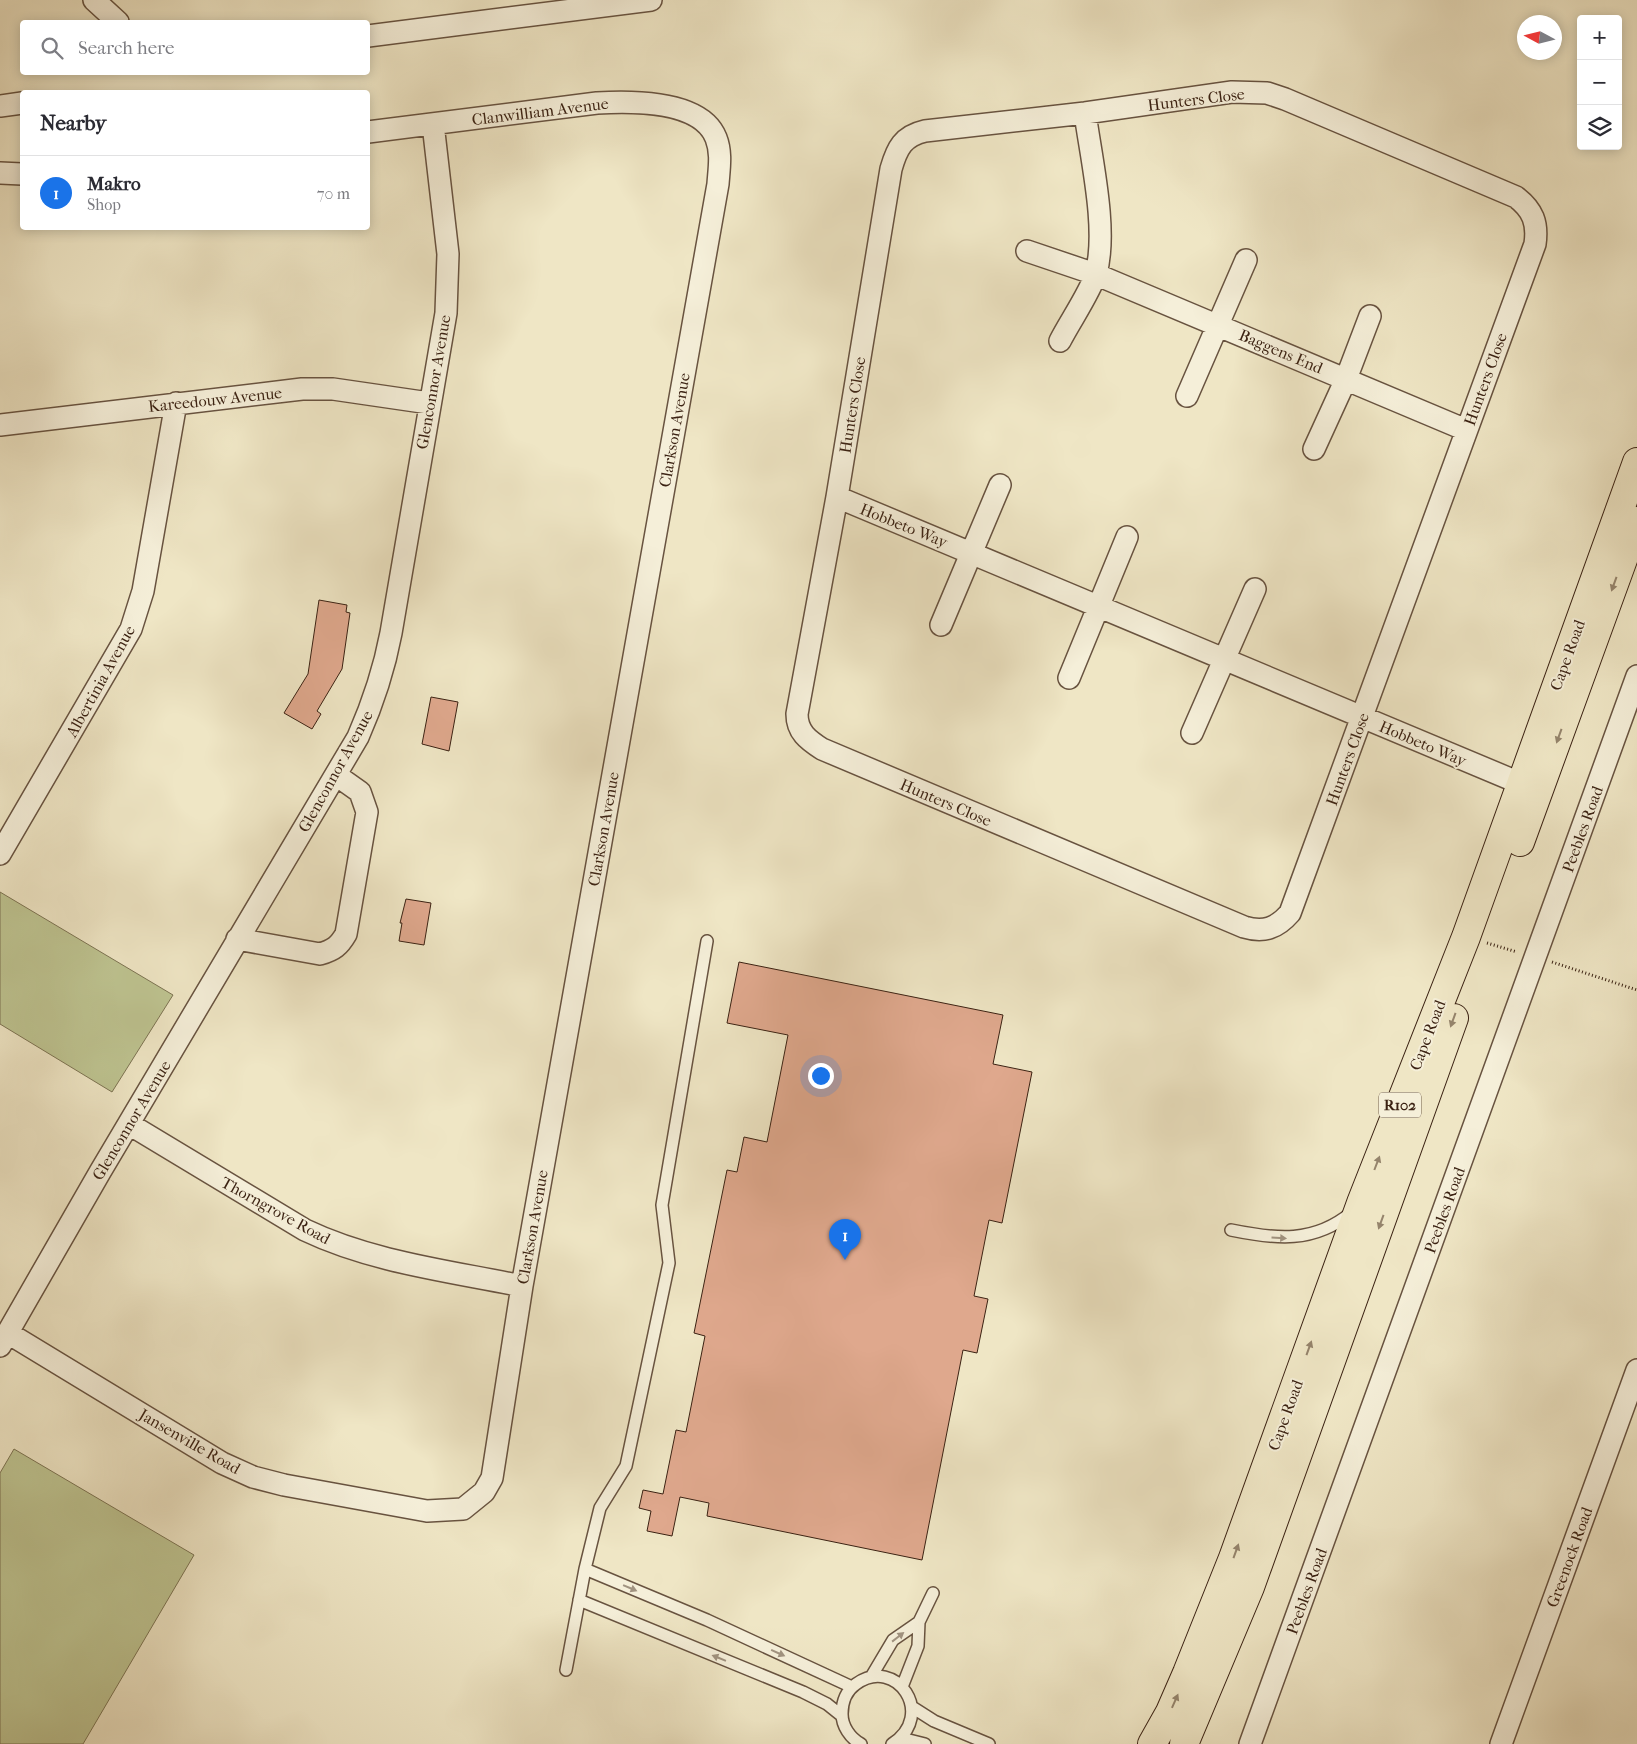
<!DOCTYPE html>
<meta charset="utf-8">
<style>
:root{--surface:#fff;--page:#f2f2f3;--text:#2b2b33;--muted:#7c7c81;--line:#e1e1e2;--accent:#1a73e8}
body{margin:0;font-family:"IM FELL French Canon",serif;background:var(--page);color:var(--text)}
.controls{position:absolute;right:15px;top:15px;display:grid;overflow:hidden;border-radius:5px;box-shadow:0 2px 12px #0003}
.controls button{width:45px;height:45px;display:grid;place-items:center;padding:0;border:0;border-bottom:1px solid var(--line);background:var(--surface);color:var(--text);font:25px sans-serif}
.compass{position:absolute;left:1517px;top:15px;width:45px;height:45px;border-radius:50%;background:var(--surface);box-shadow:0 2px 12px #0003;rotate:277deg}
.you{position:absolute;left:820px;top:1075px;width:18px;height:18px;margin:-12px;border:4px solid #fff;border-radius:50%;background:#1a73e8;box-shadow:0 0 0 8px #1a73e833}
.badge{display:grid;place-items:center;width:32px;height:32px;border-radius:50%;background:var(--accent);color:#fff;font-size:16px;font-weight:700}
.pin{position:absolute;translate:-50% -41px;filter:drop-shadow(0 1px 2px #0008)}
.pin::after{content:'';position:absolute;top:26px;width:18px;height:15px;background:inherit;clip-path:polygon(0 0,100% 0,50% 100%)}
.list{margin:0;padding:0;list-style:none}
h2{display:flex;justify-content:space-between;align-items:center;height:65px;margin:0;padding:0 20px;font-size:21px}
h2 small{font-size:16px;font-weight:400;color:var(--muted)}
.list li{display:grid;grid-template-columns:32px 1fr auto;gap:15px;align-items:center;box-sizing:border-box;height:75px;padding:0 20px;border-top:1px solid var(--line)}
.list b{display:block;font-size:19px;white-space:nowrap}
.list p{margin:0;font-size:16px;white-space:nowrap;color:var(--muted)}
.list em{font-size:16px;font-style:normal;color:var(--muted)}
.icon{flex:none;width:28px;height:28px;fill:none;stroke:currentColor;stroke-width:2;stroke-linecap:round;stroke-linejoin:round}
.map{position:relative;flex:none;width:1637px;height:1744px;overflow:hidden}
.search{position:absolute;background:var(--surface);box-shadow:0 2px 12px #0003;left:20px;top:20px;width:350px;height:55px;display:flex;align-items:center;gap:12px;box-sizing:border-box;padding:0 18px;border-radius:5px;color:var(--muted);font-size:19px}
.panel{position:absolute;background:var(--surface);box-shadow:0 2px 12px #0003;left:20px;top:90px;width:350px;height:140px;border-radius:5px}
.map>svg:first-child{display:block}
.green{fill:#bec491;stroke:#7c7352}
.building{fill:#dfa88d;stroke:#3b2213}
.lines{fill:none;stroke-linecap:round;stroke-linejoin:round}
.service-casing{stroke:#685340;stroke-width:14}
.minor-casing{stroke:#685340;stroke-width:24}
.primary-casing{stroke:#3b2213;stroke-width:30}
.path{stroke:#3b2213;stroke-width:3;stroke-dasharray:1 2.5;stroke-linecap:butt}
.service{stroke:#f5efd9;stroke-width:11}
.minor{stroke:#f5efd9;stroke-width:21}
.primary{stroke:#efe6c5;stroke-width:28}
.oneway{fill:#95846c}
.oneway2{fill:#a19380}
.labels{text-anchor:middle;stroke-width:4;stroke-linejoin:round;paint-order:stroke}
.shield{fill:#f5efd9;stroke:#73604e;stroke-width:1}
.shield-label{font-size:15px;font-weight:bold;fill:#3b2213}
.street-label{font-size:16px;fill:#3b2213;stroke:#f5efd9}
</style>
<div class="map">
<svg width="1637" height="1744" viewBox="0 0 1637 1744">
<rect width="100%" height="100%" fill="#efe6c5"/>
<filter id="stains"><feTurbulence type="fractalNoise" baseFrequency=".004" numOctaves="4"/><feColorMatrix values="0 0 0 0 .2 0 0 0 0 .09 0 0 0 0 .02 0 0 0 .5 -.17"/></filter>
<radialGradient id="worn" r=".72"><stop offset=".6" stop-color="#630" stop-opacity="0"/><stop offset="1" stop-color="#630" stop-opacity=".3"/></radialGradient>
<path class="green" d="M0 892 173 995 112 1092 0 1024Z
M14 1449 194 1555 83 1744H0V1473Z"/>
<path class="building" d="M319 600 347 605 346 612 350 613 342 669 317 711 321 714 312 729 284 713 308 674Z
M431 697 458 702 449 751 422 744Z
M406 899 431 903 424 945 399 941 402 923H400Z
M739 962 1003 1015 993 1064 1032 1072 1002 1223 989 1220 974 1296 988 1299 977 1353 963 1350 922 1560 707 1516 709 1503 680 1497 672 1536 647 1531 651 1511 639 1508 643 1490 663 1494 676 1430 686 1432 705 1336 694 1333 727 1170 737 1172 744 1137 767 1142 788 1035 727 1023Z"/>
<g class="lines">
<g class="service-casing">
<path id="service" d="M1231 1230C1275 1239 1314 1244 1352 1212
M585 1569 707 1620 852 1687
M579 1600 803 1692 827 1704 842 1716
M919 1622 933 1593
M566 1670 585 1569 600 1508 626 1466 669 1263 662 1205 707 941
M871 1677 893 1640 919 1622 918 1646 902 1687
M912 1707 934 1721 989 1744
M901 1738 925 1744
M861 1744C850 1738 842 1726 842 1714 842 1702 846 1691 856 1684 896 1655 937 1715 892 1744"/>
</g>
<g class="minor-casing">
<path id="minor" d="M94 0 118 22
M368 36 651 0
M1232 92 1267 93 1285 99 1516 197C1533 210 1538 223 1535 244L1290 913C1277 928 1264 933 1244 927L822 749C808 740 797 732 797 714L837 497 891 169C897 148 903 136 925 131L1085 113Z
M0 106 22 103
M0 173 22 174
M1027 251 1095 274 1466 430
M1060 341C1069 323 1091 291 1096 273 1108 230 1091 158 1085 113
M1187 396 1246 260
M0 425 302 389H333L429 403
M1314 449 1346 379 1370 316
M837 497 1534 789
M941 625 1000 485
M1069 678 1127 537
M1192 733 1255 589
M0 854 131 629 143 591 176 403
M237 939 320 954C334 950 339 946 346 934L367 812 360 792 336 775
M129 1124 305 1230C372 1262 449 1271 522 1286
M8 1333 222 1463 253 1477 284 1485 427 1511 463 1509 484 1492 492 1478 522 1286 718 184C719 169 722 153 716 138 701 100 632 101 597 103L368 132
M0 1346 100 1172 358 737C373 703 384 670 391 633L446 313 448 254 433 124
M1250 1744 1637 676
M1501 1744 1637 1370"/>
</g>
<g class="primary-casing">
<path id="primary" d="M1520 842 1637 521
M1152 1744 1170 1712 1187 1673 1233 1558 1361 1203 1466 937 1637 462
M1184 1744 1250 1587 1454 1018"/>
</g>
<path class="path" d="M1487 943 1517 952
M1552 962 1637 990"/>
<use href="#service" class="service"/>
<use href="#minor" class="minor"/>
<use href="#primary" class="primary"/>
</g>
<defs><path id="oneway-solid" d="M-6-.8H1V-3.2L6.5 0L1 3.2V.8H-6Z" transform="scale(1.25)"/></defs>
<g class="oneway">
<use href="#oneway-solid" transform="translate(1614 584) rotate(110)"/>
<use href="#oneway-solid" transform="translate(1559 736) rotate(110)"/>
<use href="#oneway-solid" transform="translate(1453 1020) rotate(110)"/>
<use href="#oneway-solid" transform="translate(1377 1163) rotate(-69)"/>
<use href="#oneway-solid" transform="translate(1381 1222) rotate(110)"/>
<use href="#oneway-solid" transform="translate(1309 1348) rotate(-70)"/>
<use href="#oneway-solid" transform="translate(1236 1551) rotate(-70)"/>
<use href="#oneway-solid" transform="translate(1175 1701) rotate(-66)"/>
</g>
<g class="oneway2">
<use href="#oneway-solid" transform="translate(1279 1238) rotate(3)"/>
<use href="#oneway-solid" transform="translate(630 1588) rotate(23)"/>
<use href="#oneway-solid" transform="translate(898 1637) rotate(-38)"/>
<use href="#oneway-solid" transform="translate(778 1653) rotate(24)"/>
<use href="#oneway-solid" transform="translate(719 1658) rotate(-158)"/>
</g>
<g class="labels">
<rect class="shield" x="1379" y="1092.5" width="42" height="25" rx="4"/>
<g class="shield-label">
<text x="1400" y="1110">R102</text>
</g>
<g class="street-label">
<text transform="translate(1196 99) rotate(-7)" y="6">Hunters Close</text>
<text transform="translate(540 111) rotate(-7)" y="6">Clanwilliam Avenue</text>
<text transform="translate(1281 351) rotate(23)" y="6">Baggens End</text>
<text transform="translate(1485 379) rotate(-70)" y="6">Hunters Close</text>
<text transform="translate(433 382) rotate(-80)" y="6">Glenconnor Avenue</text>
<text transform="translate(215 399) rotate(-6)" y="6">Kareedouw Avenue</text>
<text transform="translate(852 405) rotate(-81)" y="6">Hunters Close</text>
<text transform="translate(674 430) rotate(-80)" y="6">Clarkson Avenue</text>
<text transform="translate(904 525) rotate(22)" y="6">Hobbeto Way</text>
<text transform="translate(1567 655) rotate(-70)" y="6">Cape Road</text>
<text transform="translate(100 681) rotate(-61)" y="6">Albertinia Avenue</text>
<text transform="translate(1423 743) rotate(23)" y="6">Hobbeto Way</text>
<text transform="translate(1347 759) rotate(-70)" y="6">Hunters Close</text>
<text transform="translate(335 771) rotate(-61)" y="6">Glenconnor Avenue</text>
<text transform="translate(946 802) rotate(23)" y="6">Hunters Close</text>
<text transform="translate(603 829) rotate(-80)" y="6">Clarkson Avenue</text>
<text transform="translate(1582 829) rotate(-70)" y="6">Peebles Road</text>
<text transform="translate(1427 1035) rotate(-69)" y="6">Cape Road</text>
<text transform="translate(131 1120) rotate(-59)" y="6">Glenconnor Avenue</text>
<text transform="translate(276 1210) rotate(29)" y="6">Thorngrove Road</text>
<text transform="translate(1444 1210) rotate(-70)" y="6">Peebles Road</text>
<text transform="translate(532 1227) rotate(-80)" y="6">Clarkson Avenue</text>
<text transform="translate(1285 1415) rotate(-70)" y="6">Cape Road</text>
<text transform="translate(190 1441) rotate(30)" y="6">Jansenville Road</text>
<text transform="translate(1569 1557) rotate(-70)" y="6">Greenock Road</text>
<text transform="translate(1306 1591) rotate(-70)" y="6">Peebles Road</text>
</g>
</g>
<rect width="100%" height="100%" filter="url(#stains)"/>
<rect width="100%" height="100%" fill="url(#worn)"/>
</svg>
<div class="controls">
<button>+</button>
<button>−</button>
<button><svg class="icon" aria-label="layers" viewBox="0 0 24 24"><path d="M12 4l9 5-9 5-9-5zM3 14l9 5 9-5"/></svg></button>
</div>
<svg class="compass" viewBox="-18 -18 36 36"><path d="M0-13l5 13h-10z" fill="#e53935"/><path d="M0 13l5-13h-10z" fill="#7c7c81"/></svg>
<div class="you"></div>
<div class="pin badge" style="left:845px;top:1260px">1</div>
<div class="search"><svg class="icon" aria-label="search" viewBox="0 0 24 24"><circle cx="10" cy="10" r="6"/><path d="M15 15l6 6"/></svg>Search here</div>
<section class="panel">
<h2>Nearby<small></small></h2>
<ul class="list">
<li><span class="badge">1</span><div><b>Makro</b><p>Shop</p></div><em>70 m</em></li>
</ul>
</section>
</div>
